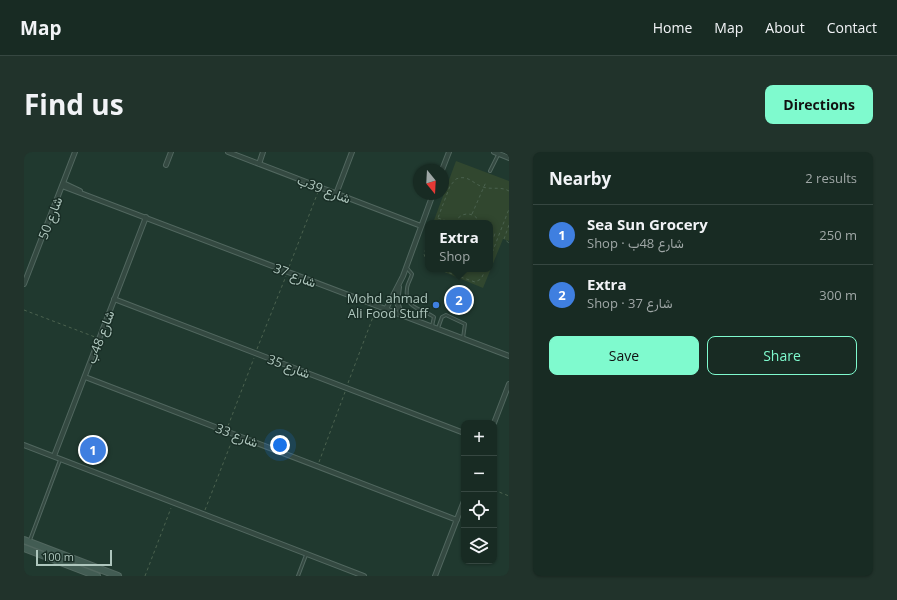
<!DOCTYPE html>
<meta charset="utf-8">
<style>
:root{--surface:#182b23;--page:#21332b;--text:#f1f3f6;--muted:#9fa7a6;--line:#364741;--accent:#7fface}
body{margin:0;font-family:"Open Sans",Vazirmatn,sans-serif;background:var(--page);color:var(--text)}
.controls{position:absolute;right:12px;bottom:12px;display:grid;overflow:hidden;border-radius:8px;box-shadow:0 1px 3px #0004}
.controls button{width:36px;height:36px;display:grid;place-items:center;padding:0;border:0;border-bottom:1px solid var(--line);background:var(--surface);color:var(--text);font:20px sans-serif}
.compass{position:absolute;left:389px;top:12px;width:36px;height:36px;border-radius:50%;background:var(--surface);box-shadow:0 1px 3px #0004;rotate:162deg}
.scale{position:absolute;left:12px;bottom:10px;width:76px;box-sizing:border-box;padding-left:4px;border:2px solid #aec6bd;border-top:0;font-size:11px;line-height:14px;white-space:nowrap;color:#aec6bd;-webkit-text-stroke:3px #192e26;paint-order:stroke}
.you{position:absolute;left:256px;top:293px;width:14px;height:14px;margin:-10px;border:3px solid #fff;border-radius:50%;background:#1a73e8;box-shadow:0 0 0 6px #1a73e833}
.badge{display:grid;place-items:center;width:26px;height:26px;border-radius:50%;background:var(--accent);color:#fff;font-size:13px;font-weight:700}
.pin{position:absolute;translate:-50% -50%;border:2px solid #fff;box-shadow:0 1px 4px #0006}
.popup{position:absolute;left:401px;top:68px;width:68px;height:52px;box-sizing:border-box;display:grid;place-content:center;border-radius:8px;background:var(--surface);filter:drop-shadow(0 1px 3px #0005);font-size:13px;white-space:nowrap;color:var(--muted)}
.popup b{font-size:15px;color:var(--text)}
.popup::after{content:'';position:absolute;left:50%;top:100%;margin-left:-8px;border:8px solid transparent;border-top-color:var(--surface)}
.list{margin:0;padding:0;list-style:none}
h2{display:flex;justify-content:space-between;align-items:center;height:52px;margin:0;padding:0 16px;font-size:17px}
h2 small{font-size:13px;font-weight:400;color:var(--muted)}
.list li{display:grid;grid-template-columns:26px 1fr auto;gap:12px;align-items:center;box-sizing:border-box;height:60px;padding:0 16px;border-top:1px solid var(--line)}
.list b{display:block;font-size:15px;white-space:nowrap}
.list p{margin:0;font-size:13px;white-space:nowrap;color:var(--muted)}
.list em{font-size:13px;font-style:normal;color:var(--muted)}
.actions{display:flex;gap:8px;padding:12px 16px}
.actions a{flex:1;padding:9px 0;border:1px solid var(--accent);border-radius:8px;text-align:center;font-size:14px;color:var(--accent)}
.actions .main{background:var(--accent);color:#111}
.icon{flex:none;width:22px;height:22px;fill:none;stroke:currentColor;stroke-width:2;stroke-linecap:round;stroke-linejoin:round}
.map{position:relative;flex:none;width:485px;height:424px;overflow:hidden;border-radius:8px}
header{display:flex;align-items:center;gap:24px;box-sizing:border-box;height:56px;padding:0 20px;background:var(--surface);border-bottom:1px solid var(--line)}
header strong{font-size:19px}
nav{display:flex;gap:22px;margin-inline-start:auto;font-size:14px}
.intro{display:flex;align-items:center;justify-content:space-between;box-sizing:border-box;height:96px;padding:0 24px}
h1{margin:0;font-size:28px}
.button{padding:10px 18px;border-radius:8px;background:var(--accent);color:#111;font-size:14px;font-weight:700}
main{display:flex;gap:24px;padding:0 24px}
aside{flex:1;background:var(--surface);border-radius:8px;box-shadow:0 1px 3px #0004}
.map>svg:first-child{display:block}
.green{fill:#31472f}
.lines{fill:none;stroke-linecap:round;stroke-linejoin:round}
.lane-casing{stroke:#51675f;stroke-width:4}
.street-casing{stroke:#51675f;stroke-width:6}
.secondary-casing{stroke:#51675f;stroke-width:8}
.path{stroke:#4b624f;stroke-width:1;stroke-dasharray:3 3;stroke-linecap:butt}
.lane{stroke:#344941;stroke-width:2}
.street{stroke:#344941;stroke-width:4}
.secondary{stroke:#425c53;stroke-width:6}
.shop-dot{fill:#3f7fe0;stroke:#192e26;stroke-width:1.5}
.labels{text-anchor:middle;stroke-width:3;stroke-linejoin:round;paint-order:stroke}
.street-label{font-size:13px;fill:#aec6bd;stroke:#192e26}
.poi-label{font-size:13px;fill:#aec6bd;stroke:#192e26;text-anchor:end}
</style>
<header>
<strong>Map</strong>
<nav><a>Home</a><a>Map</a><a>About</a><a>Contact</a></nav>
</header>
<div class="intro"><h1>Find us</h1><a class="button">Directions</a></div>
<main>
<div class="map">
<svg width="485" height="424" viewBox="0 0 485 424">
<rect width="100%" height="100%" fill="#20392f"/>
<path class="green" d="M432 9 485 29V89L479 87 459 136 413 117H466V71H409Z"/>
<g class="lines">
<g class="lane-casing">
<path id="lane" d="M466 19 474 3
M383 116 388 122C387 127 383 132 383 137 380 157 399 157 410 165L408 174
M414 176 418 165 422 163 441 172 439 186
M6 388 36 308
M274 424 282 403"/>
</g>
<g class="street-casing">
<path id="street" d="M204 0 397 74
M470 0 485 6
M235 12 239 0
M142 13 147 0
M418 18 425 0
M39 31 56 39
M38 34 485 204
M312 42 328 0
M0 132 51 0
M375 135 373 150 377 162
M90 147 440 281
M362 157 379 124 409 42
M61 225 433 368
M470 271 485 232
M0 293 340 424
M30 304 122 65
M411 424 440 349"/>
</g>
<g class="secondary-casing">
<path id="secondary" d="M0 388 94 424
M0 396 73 424"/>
</g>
<path class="path" d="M448 62 462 30
M414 66 428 71
M412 71 426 34 432 27C444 22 449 32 459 35 468 38 476 34 485 39
M431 71C436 59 451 59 456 71
M485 73 480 87 485 91
M466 79 471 81 470 85 466 83
M404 91 400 102 404 112
M466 106 485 57
M265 115 294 40
M414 117 451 130 457 127 462 117
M424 117 436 120 444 117
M0 158 71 185
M233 197 262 124
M324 231 352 157
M204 274 230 206
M295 310 321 240
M470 338 485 344
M181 358 209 286
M121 424 147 356"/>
<use href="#lane" class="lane"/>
<use href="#street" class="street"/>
<use href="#secondary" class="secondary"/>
</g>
<circle class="shop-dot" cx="412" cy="153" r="4"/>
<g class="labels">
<g class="street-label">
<text transform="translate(300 37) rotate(21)" y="5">شارع 39ب</text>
<text transform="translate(26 66) rotate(-69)" y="5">شارع 50</text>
<text transform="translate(271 123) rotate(21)" y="5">شارع 37</text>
<text transform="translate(76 185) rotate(-69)" y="5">شارع 48ب</text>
<text transform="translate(265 214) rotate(21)" y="5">شارع 35</text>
<text transform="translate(213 283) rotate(21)" y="5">شارع 33</text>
</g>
<g class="poi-label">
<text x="404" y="151">Mohd ahmad<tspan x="404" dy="15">Ali Food Stuff</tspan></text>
</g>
</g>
</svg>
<div class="controls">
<button>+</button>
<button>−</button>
<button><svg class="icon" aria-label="locate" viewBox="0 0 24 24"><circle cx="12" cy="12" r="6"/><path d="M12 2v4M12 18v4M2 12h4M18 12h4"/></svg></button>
<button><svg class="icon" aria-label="layers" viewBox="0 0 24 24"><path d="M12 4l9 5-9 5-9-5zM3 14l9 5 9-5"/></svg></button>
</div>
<svg class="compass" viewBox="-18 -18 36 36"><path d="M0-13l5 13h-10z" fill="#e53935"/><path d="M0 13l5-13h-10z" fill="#9fa7a6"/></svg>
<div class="scale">100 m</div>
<div class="you"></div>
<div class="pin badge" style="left:69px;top:298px;background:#3f7fe0">1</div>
<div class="pin badge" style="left:435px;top:148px;background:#3f7fe0">2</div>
<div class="popup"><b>Extra</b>Shop</div>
</div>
<aside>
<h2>Nearby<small>2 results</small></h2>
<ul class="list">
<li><span class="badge" style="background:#3f7fe0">1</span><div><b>Sea Sun Grocery</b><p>Shop · شارع 48ب</p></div><em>250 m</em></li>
<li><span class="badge" style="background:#3f7fe0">2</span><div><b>Extra</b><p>Shop · شارع 37</p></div><em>300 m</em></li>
</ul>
<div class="actions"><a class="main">Save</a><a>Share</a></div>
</aside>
</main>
